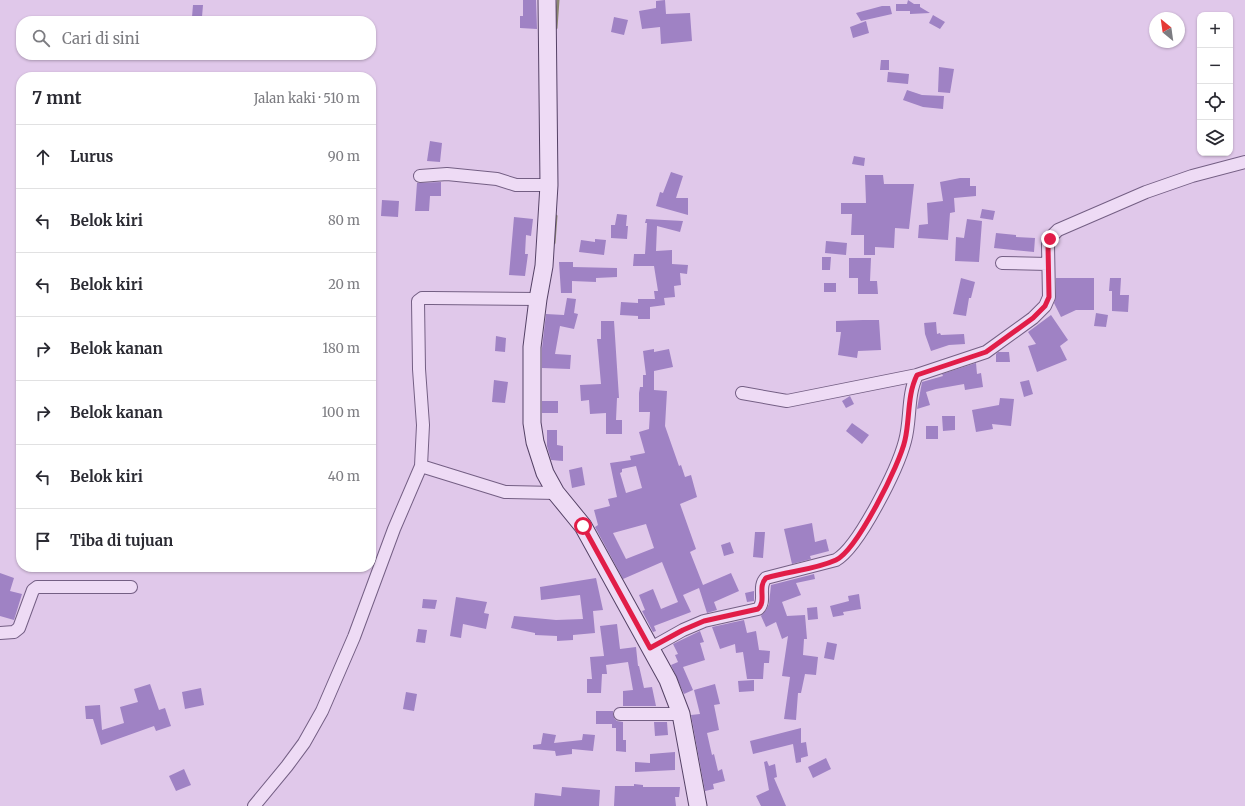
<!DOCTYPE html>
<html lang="id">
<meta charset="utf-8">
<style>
:root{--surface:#fff;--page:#f7f7f7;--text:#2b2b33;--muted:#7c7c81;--line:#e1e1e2}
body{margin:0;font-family:Merriweather,serif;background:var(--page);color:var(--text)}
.controls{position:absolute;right:12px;top:12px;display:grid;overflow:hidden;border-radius:8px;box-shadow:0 1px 3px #0004}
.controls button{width:36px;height:36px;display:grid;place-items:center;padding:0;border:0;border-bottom:1px solid var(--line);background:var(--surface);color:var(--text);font:20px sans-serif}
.compass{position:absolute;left:1149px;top:12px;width:36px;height:36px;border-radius:50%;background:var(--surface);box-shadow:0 1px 3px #0004;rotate:331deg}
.stop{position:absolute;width:12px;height:12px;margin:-9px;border:3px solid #e11d48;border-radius:50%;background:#fff}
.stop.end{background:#e11d48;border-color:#fff;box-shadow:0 1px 4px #0008}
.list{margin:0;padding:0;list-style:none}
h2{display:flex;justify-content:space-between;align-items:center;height:52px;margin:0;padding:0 16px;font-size:17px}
h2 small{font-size:13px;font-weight:400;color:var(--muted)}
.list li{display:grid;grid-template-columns:26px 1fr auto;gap:12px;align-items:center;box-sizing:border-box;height:64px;padding:0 16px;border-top:1px solid var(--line)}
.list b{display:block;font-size:15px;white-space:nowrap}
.list em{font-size:13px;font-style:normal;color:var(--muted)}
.icon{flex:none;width:22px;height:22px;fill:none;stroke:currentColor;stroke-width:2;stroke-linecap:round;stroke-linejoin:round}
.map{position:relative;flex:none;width:1245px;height:806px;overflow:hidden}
.search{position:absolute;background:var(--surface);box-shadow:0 1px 3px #0004;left:16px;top:16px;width:360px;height:44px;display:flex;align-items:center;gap:10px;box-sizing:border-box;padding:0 14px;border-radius:16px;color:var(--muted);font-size:15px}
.panel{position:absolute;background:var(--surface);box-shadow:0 1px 3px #0004;left:16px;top:72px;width:360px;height:500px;border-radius:16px}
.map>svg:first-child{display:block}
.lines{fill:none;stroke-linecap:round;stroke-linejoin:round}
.stream{stroke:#8c8670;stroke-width:3}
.building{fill:#9f82c4;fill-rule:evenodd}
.street-casing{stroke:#745f84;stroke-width:14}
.secondary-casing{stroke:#554266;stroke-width:19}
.street{stroke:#eedbf5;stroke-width:12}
.secondary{stroke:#eedbf5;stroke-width:17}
.route{stroke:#e11d48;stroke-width:5}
</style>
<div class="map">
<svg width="1245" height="806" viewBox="0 0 1245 806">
<rect width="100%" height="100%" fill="#e0c8ea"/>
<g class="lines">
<path class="stream" d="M556 28 558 0
M554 243 556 216"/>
</g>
<path class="building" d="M523 0H536L537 29 520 28V16H523Z
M665 0 666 14 690 13 692 41 661 44 660 27 642 29 639 11 656 8V1Z
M908 0 914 4H920V7L930 13 910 14V11H896V4H907Z
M193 5H203L202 17H192Z
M882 6H890L892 14 861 21 856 13Z
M933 15 945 22 940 29 929 23Z
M614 17 628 20 624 35 611 32Z
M866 21 869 33 853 38 850 27Z
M881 60H889V70H880Z
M939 67 954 69 950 93 938 92Z
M888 72 909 74 908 84 887 82Z
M907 90 922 95 944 96 943 109 923 107 903 100Z
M430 141 442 143 440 162 427 161Z
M854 156 865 158 864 166 852 164Z
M671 172 683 176 676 198H688V215L656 206 660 192 663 193Z
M865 175H883L884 184H914L909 229 895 228 894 248 875 247V255H864V235H851L852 214H841V203H866Z
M960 178H970V186H976V196L954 198 955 212 950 213 948 240 918 238 919 225 928 224 927 203 943 201 940 182Z
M441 182V196H430L429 211H415L417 183Z
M382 200 399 201 398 217 381 216Z
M982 209 995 211 993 220 980 218Z
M617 214 627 215 626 226H628L627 239 611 238V225H615Z
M514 217 533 219 531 236 526 235 525 254H528L525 276 509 275Z
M646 219 683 221 680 232 657 226 656 251 672 250V264L688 265 687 274 680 273 681 285 674 286 675 297 664 298 665 305 650 307V319H638V316L620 315 621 302 638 303V299H655L654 291H658L654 266H633L634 254H645L647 223H645Z
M967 219 982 221 979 262 955 261 956 237 964 238Z
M996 233 1016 235V237L1035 238 1034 252 994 248Z
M595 239 606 240 604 255 579 252 581 240 595 242Z
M826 241 847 243 846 255 825 253Z
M822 257H831L830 270H822Z
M849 258H871L870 281H877L878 294H858V278H849Z
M559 262H573V267L617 268V277L596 278V282L572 281V293H561Z
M961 278 975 282 971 298H969L966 316 953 314Z
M1056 278H1094V310H1076L1061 317 1054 303 1056 297Z
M1110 278H1121L1120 295H1129L1128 312 1112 311V291H1109Z
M824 283H836V292H824Z
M567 298 576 299 574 313 578 314 574 329 560 326 555 354 571 355 570 369 542 368V348L546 314 564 315Z
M1096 313 1108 315 1106 327 1094 326Z
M1051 315 1068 340 1060 346 1067 360 1037 372 1028 346 1036 344 1028 332Z
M863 320H879L881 350 858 351 857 358 838 355 841 332H836V321Z
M601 321H614L619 398H617L616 420H622V434H606V413L590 414 589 400 581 401 580 385 601 384 597 339H601Z
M936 322 937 334 940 333 941 335 964 334 965 344 949 345 931 351 925 334 924 323Z
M496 336 506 338 505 352 495 351Z
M654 349V352L669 349 673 367 654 371V390L667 391 665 426 679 466 681 465 685 477 691 475 697 497 680 504 696 549 690 552 703 585 731 573 739 591 714 602 717 610 707 613 699 588 683 595 691 612 654 626 656 631 653 632 642 611 645 610 639 595 653 589 661 609 678 602 662 562 623 579 595 527 598 525 594 510 610 506 608 499 617 497 610 463 631 460 630 456 645 453 639 432 649 429 650 412H639V393L640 387H643V375H646L643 351ZM636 466 642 488 626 493 620 473 622 472V469ZM646 524 654 548 626 559 613 533Z
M998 352H1009L1010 362H996V354Z
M976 363 977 374 981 373 983 387 965 390 964 384 936 389 926 392 930 405 917 409 922 382 943 376 942 374Z
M494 380 508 382 505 403 492 402Z
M1029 380 1033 394 1024 397 1020 382Z
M850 396 854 404 846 408 842 401Z
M1000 398 1014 399 1011 426 992 424 993 429 976 432 972 410 999 405Z
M542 401H558V413H542Z
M942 416H955V430L943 431Z
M852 423 869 435 862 444 846 431Z
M926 426H938V439H926Z
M547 430H557V445L563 446V461L551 460 547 446Z
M582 467 585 485 572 488 569 470Z
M812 523 815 542 826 539 829 551 810 556 811 559 792 564 784 529Z
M755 532H765L763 558 753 557Z
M730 542 734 553 724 556 721 545Z
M0 573 14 578 10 591 22 594 14 620 0 616Z
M814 574 815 579 796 583 801 595 782 602 787 616 805 615 807 639H804L803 655 818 657 816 675 805 674 801 693H798L796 720 784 719 790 677 782 676 788 636 782 639 776 622 766 627 761 616 766 610 769 604 771 585Z
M596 578 603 610 593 611 595 633 573 635V640L557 641V636L535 635V633L511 628 514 616 556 620 583 619 580 595 541 600 540 587Z
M754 591V601L747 602 745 593Z
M859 594 861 609 843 612 844 615 833 617 830 606 849 601 848 596Z
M456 597 487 602 484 613 489 614 486 629 463 624 461 638 450 636Z
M423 599 437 600 435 609 422 608Z
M817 607 818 619 808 620 807 608Z
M744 620 747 633 756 631 759 650 770 651 769 663H764L763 679H747L743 652 736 653 735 644 720 649 712 627Z
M617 624 620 649 636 647 638 666H639L644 688 652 687 656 706H623V691L633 690 628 662 606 665 607 674H602L601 693H587V679H592L590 657 604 656 600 626Z
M418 629 427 630 425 643 416 642Z
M700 631 704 642 700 643 705 660 683 667 693 690 684 694 671 665 678 662 675 655 678 654 673 644Z
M827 642 837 644 834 660 824 658Z
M754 680V691L739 692 738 681Z
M150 684 159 710 165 708 171 726 156 731 154 726 101 745 93 719H86L85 706 100 705 102 730 124 723 120 707 138 702 134 689Z
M715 684 720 704 714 705 719 730 707 733 712 755 714 754 718 771 722 769 725 781 713 784 714 789 705 791 691 715 700 714 694 690Z
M201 688 204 705 185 709 182 692Z
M406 692 417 694 414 711 403 709Z
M596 711H613L614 718 617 721 623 722V740H626V752L616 751V728H612V724H596Z
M654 722H667L668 735 655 736Z
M801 728V743L806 742 808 756 801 758V762L796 763 793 744 753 754 750 741Z
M543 733 556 735 554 743 582 740 583 734 595 735 593 751 572 749V754L556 756 555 751 533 749V745L541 744Z
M675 752V770L635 772V762L650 763V754Z
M826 758 831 769 813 778 808 767Z
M767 761 769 766 775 764 777 777 774 778 786 806H761L756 796 769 790 764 762Z
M184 769 191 785 176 791 169 776Z
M634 784 643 785V787H680L679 797H675L676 806H614L615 786H634Z
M562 787 600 790 599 806H534L535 793 561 796Z"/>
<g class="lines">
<g class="street-casing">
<path id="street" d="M420 176 447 174 497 179 516 185H549
M1002 263 1048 264
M742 393 787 401 917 375
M421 466 505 492 556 493
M0 633 14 632 19 628 33 590 37 587H131
M651 648 683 630 704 621 758 609C767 601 757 587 766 578L836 560C859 547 898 468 905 441 911 420 907 395 917 375L986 352 1033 318 1045 306 1049 297 1048 245 1049 239 1058 230 1146 192 1192 176 1245 162
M620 714H681
M254 806 287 766 304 743 322 711 354 637 394 529 421 466 423 425 419 369 418 301 422 298H431L538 299"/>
</g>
<g class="secondary-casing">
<path id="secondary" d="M547 0 549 185 544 266 538 299 532 347V423L535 442 545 473 556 493 583 526 668 680 681 714 698 806"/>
</g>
<use href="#street" class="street"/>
<use href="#secondary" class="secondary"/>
</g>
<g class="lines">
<path class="route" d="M583 526 650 648 683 630 704 621 758 609C767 601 757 587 766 578 789 571 814 570 836 560 857 550 900 464 905 440 910 419 907 395 917 375L986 352 1033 318 1045 306 1049 297 1048 245 1050 239"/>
</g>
</svg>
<div class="controls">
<button>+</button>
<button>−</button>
<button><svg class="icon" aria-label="locate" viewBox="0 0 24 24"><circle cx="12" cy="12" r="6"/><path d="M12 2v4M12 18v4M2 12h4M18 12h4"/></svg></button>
<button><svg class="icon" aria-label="layers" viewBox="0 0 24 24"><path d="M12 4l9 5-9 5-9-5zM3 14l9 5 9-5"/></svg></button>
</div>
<svg class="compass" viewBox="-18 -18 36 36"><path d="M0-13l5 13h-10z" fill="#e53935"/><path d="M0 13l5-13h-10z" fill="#7c7c81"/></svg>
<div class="stop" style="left:583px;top:526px"></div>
<div class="stop end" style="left:1050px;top:239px"></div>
<div class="search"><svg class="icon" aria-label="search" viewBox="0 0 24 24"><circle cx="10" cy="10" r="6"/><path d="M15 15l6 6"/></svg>Cari di sini</div>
<section class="panel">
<h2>7 mnt<small>Jalan kaki · 510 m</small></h2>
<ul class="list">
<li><svg class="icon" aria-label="ahead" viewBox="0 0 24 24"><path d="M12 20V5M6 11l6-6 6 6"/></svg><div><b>Lurus</b></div><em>90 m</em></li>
<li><svg class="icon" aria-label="left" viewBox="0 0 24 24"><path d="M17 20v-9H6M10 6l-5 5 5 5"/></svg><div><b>Belok kiri</b></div><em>80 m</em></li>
<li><svg class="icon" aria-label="left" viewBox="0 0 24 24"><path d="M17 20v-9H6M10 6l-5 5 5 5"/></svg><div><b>Belok kiri</b></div><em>20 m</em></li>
<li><svg class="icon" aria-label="right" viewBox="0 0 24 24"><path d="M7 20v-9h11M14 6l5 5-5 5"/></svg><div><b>Belok kanan</b></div><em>180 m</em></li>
<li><svg class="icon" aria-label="right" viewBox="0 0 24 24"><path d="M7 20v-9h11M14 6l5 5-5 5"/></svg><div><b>Belok kanan</b></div><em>100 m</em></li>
<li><svg class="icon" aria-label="left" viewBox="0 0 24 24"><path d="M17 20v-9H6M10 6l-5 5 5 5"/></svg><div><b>Belok kiri</b></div><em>40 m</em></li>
<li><svg class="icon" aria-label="arrive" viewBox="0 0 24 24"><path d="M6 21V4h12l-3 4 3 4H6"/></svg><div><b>Tiba di tujuan</b></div></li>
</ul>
</section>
</div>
